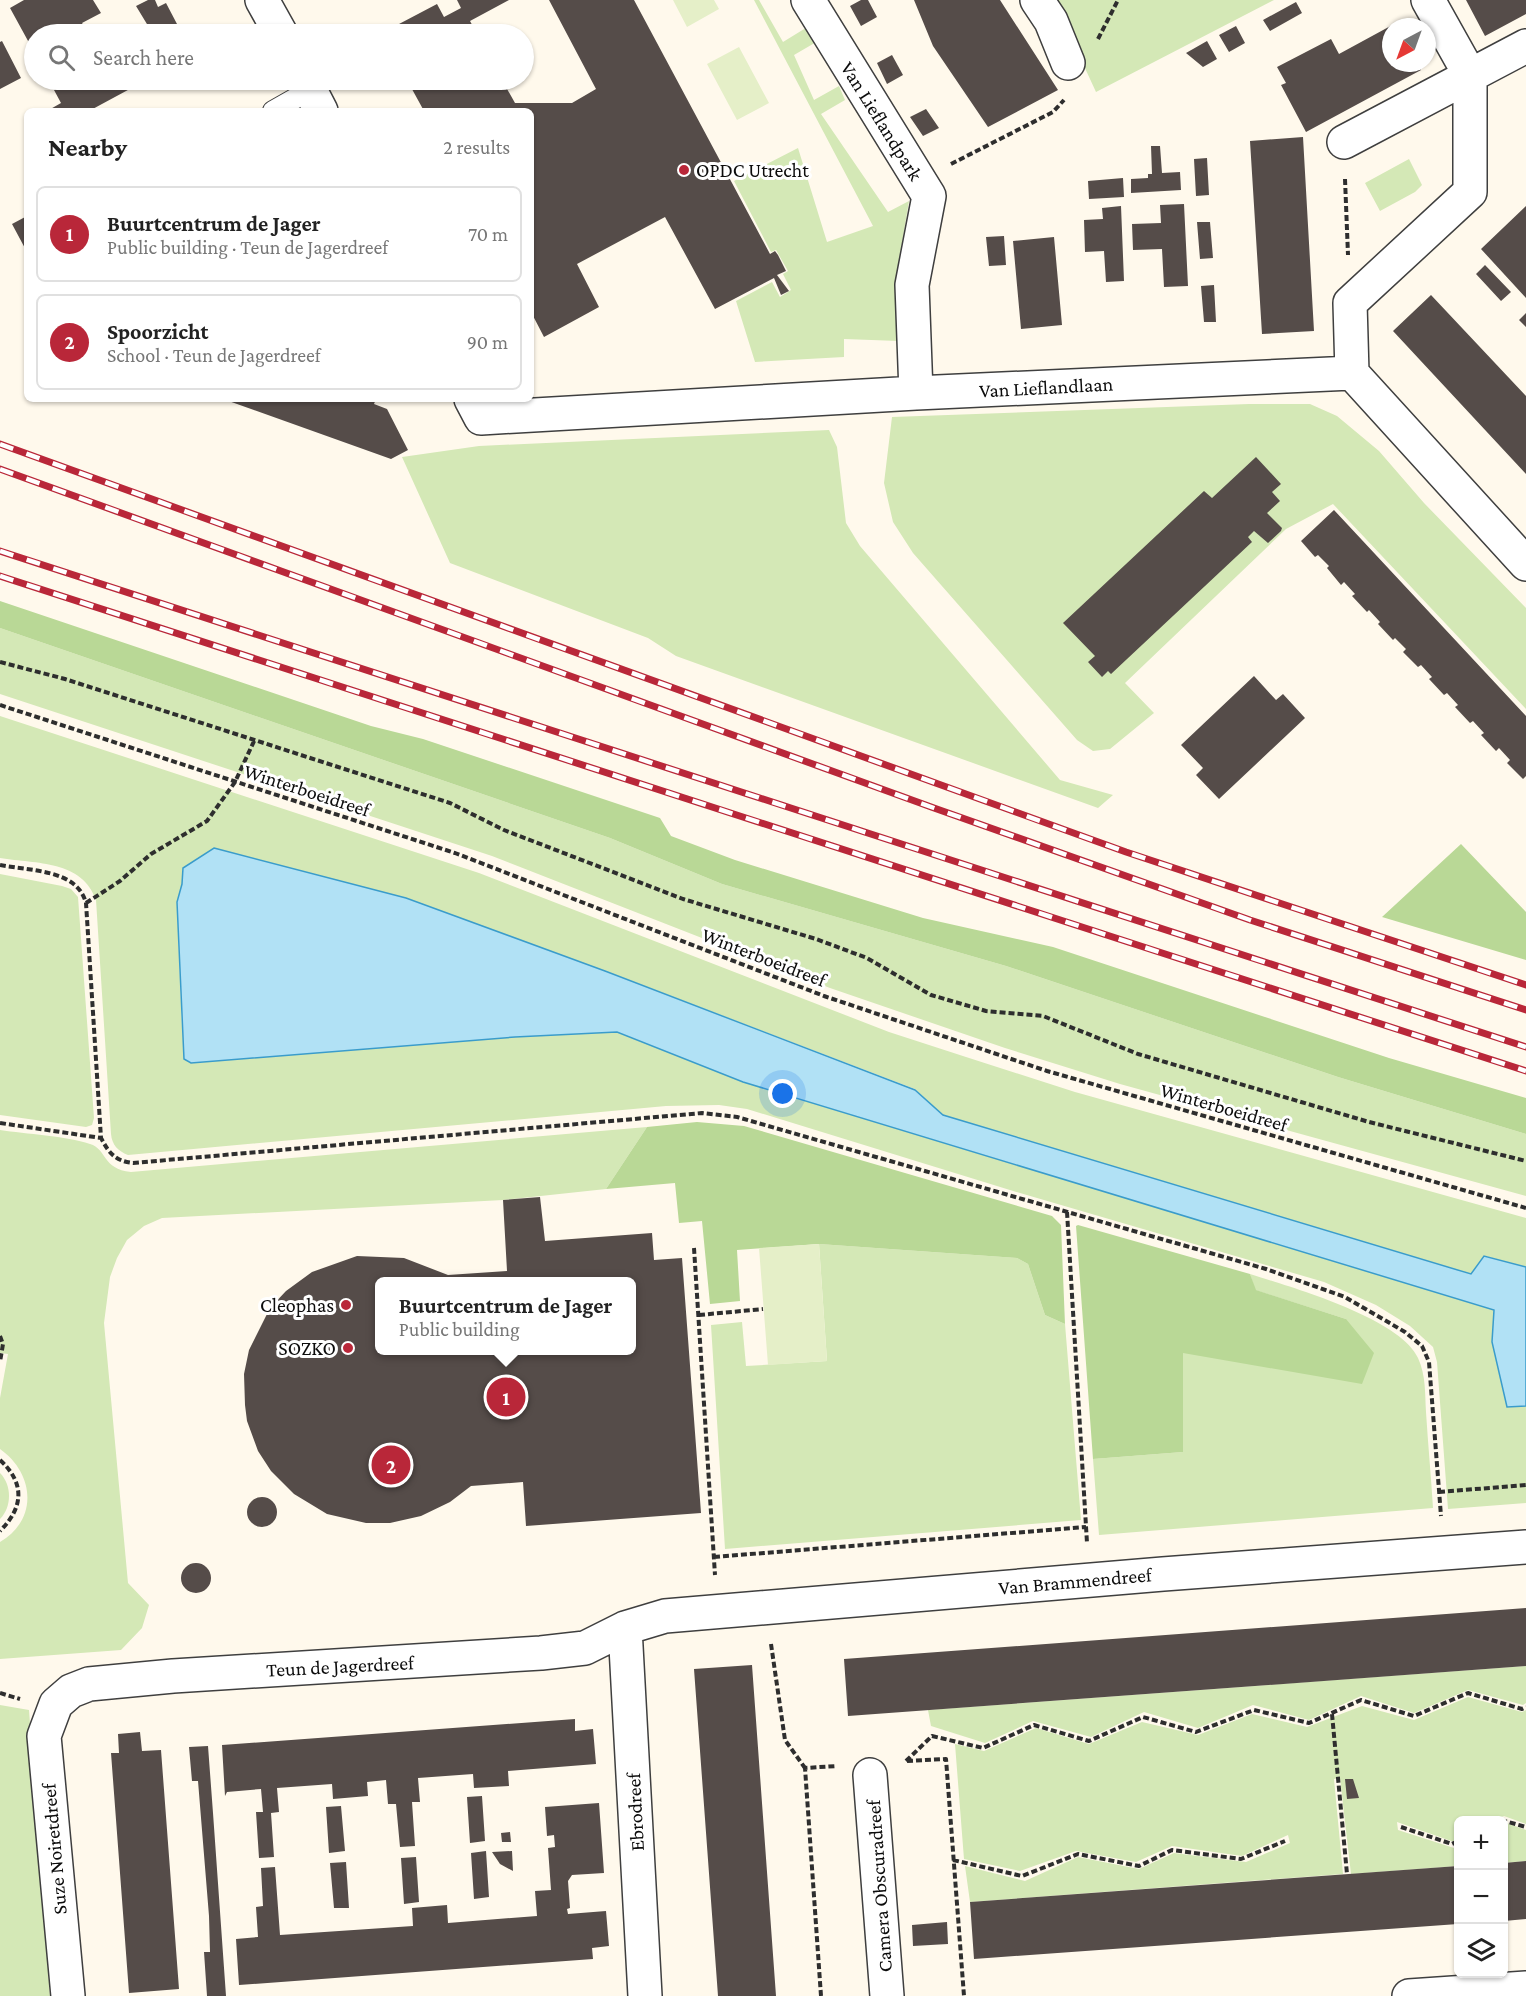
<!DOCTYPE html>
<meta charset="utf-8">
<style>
:root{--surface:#fff;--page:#f6f6f6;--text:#222;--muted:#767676;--line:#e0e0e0;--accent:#b92739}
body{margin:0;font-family:"Crimson Pro",serif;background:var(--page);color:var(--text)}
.controls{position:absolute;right:18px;bottom:18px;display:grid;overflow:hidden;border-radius:9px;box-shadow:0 2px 4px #0004}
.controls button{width:54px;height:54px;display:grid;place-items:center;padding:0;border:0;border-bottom:2px solid var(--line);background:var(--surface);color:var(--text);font:30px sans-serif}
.compass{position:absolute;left:1382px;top:18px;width:54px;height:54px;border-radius:50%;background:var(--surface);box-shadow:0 2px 4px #0004;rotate:221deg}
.you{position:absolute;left:783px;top:1094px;width:21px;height:21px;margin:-15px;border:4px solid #fff;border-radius:50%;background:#1a73e8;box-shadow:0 0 0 9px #1a73e833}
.badge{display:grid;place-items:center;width:39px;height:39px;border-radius:50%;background:var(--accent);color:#fff;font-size:20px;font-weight:700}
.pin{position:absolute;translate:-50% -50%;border:3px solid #fff;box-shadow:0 2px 6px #0006}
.popup{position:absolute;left:375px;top:1277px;width:261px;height:78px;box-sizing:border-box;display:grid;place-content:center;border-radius:9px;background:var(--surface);filter:drop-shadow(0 2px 4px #0005);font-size:20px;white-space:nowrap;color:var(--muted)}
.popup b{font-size:22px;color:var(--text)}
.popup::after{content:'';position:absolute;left:50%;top:100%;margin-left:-12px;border:12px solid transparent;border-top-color:var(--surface)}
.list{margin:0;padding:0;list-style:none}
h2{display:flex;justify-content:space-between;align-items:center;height:78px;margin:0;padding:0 24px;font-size:26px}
h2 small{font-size:20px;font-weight:400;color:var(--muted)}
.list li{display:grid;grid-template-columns:39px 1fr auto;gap:18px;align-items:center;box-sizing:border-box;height:96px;margin:0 12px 12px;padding:0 12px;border:2px solid var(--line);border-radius:9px}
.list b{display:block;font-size:22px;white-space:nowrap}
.list p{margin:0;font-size:20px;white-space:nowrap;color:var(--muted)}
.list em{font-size:20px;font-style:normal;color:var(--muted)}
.icon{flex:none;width:33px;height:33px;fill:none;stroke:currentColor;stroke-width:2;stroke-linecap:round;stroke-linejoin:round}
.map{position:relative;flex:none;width:1526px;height:1996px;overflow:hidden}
.search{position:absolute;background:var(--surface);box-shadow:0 2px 4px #0004;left:24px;top:24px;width:510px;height:66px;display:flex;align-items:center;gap:15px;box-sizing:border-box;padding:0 21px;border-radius:33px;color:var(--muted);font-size:22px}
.panel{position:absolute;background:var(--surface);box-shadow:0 2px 4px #0004;left:24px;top:108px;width:510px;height:294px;border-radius:9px}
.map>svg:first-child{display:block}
.green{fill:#d4e8b6}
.forest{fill:#b9d896}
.pitch{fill:#e5efc8}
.water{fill:#b1e1f5;stroke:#3a9ccb;stroke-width:1.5}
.building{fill:#554c49;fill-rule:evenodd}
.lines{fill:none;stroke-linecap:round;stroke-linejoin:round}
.lane-casing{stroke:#3f3f3f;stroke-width:22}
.street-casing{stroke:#3f3f3f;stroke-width:36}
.path{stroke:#2e2e2e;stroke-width:4;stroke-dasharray:6 3;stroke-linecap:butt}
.lane{stroke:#fff;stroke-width:20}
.street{stroke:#fff;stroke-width:33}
.rail-casing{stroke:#b92739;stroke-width:7}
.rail{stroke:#fff;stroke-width:4.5;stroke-dasharray:14;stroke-linecap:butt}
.poi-dot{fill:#b92739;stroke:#fff;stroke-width:2}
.labels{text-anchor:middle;stroke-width:6;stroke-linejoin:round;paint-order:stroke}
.street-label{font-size:20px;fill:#0c0c0c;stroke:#fff}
.poi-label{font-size:20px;fill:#0c0c0c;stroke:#fff;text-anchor:end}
</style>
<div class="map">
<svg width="1526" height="1996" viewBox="0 0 1526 1996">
<rect width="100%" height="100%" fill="#fff9ec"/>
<path class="green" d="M754 0H759L783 42 809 26 818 41 794 55 814 100 839 86 845 100 821 114 888 212 909 201 897 273 899 341 844 339V357L755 362 736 301 772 282 780 297 791 290 783 274 788 271 776 250 771 252 734 181 798 148 827 242 873 226Z
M1051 0H1274L1096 92 1060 14Z
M1409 159 1422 185 1415 192 1380 211 1365 183Z
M1249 404H1310L1337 416 1379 451 1424 503 1526 608V709L1333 504 1286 529 1125 683 1154 713 1110 749 1093 751 1077 740 913 553 893 522 884 483 892 417Z
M829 430 837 447 846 523 860 546 1060 780 1113 795 1098 808 676 656 648 638 450 563 402 457 479 446Z
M0 628 610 838 722 884 1006 966 1338 1077 1526 1134V1196L1120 1084 1005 1048 830 988 492 856 0 694Z
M0 716 479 873 889 1032 966 1057 1075 1092 1526 1218V1267L1485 1256 1471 1274 943 1115 915 1089 605 971 406 898 183 868 182 884 177 902 182 1027 190 1063 515 1037 617 1032 743 1082 1495 1310 1492 1342 1508 1407 1526 1406V1503L1448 1509 1437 1362 1433 1347 1410 1326 1376 1305 1324 1282 1020 1193 747 1109 719 1105 666 1106 128 1155C118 1151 112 1145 111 1134L96 900C82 860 37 864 0 858Z
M0 874 62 886 71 889 78 897 94 1118 92 1125 86 1127 0 1115Z
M647 1127 606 1189 503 1200 162 1218 144 1226 127 1240 117 1258 110 1277 104 1323 128 1583 149 1605 142 1628 121 1650 0 1659V1542C39 1519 34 1473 0 1449V1398L8 1354 0 1353V1130C26 1134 66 1136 90 1144 107 1149 102 1169 131 1172Z
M819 1244 1017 1258 1028 1264 1045 1315 1065 1324 1081 1520 725 1549 711 1325 742 1322 746 1366 827 1361Z
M1250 1274C1291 1287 1400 1318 1418 1358 1426 1375 1425 1395 1426 1412 1428 1444 1431 1476 1433 1508L1099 1535 1093 1459 1183 1452V1353L1346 1319 1255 1290Z
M0 1473C12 1485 12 1507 0 1519Z
M1526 1666V1703L1523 1705 1468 1690 1414 1713 1361 1696 1309 1720 1253 1705 1198 1728 1144 1712 1091 1737 1033 1721 985 1743 931 1726 928 1710Z
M1468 1697 1522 1712 1526 1710V1824L1504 1816 1495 1820H1458V1839L1454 1842 1397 1822 1398 1830 1454 1848 1458 1846V1866L1351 1874 1340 1778 1334 1779 1343 1874 970 1902 965 1866 1025 1881 1078 1857 1139 1869 1174 1853 1246 1862 1290 1843 1288 1835 1242 1856 1172 1846 1136 1862 1076 1851 1020 1871 964 1859 955 1744 984 1751 1036 1728 1089 1744 1142 1722 1198 1735 1252 1714 1307 1727 1362 1706 1414 1720Z
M0 1705 29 1710 50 1996H0Z
M1504 1822 1526 1830V1861L1504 1863Z"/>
<path class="forest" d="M0 601 371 726 423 739 660 818 671 836 735 860 923 918 1053 947 1389 1058 1526 1098V1134L1338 1077 1006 966 722 884 610 838 0 628Z
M1461 844 1526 912V960L1382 917Z
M697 1122 744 1126 1052 1216 1061 1225 1065 1324 1045 1315 1028 1264 1017 1258 819 1244 737 1250 740 1301 710 1304 702 1221 679 1223 675 1183 606 1189 647 1127Z
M1078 1225 1250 1274 1256 1290 1346 1319 1374 1353 1362 1384 1183 1353V1452L1093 1459 1076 1226Z"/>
<path class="pitch" d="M673 0H714L719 9 687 27Z
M739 47 769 103 737 120 707 64Z
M819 1244 827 1361 768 1365 759 1248Z"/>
<path class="water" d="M214 848 406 898 605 971 915 1090 943 1115 1471 1274 1484 1256 1526 1267V1406L1507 1407 1492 1342 1494 1310 743 1082 617 1032 515 1037 191 1063 184 1059 177 902 182 884 183 868Z"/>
<path class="building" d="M24 0H93L101 13 82 23 89 34H34L33 50 10 8Z
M148 0H155L158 7 166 3 177 24 153 34 136 6Z
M457 0H509L470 21 477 34H380L437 4 444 17 461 8Z
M549 0H634L770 254 775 251 778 255 786 271 777 275 789 291 781 295 774 278 715 309 665 217 577 264 599 307 544 337 531 312V111H424L407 80H502L515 103H572L596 89Z
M861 0H868L877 17 861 26 850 6Z
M914 0H1000L1058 90 988 127 933 46Z
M1466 0H1526V14L1485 36Z
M1296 2 1302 13 1270 31 1263 20Z
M1416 20 1420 27H1402Z
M1396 23 1398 27H1391V63H1417L1421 70 1306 132 1281 85 1286 83 1277 67 1331 39 1339 54Z
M1236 26 1245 43 1229 52 1219 35Z
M1427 40 1433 51 1427 54Z
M2 41 21 78 0 89V42Z
M1207 41 1217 59 1203 67 1186 53Z
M892 55 903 75 887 84 877 63Z
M73 80H137L139 84 89 111H47L61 103 54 90Z
M926 109 939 128 923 136 910 117Z
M1303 137 1314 331 1262 334 1250 141Z
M1151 146H1160L1162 173 1180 172 1181 190 1131 193V179L1148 178V174H1152Z
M1207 158 1209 195 1196 196 1194 159Z
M1123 178 1124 197 1089 199 1088 181Z
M1184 204 1188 286 1164 287 1162 249 1133 250 1132 224 1161 223 1160 205Z
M1121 206 1124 281 1106 282 1104 251 1085 252 1084 220 1103 219 1102 208Z
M1526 206V298L1481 249Z
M27 216V252L12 224Z
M1197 222H1210L1213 258 1200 259Z
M1004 236 1006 265 989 266 986 237Z
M1054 237 1062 325 1021 329 1013 241Z
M1485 265 1511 292 1501 301 1476 274Z
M1214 285 1216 322H1204L1201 286Z
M1431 295 1526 396V474L1393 331Z
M1526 313V327L1519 320Z
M223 399H376L374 404 387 409 408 450 391 459Z
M1256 457 1281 484 1272 492 1280 501 1267 513 1282 528 1281 531 1268 543 1254 531 1248 537 1252 542 1111 674 1108 671 1102 677 1088 662 1095 656 1063 623 1204 491 1212 498Z
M1334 510 1526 716V776L1523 779 1507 763 1510 760 1499 748 1496 751 1481 735 1484 733 1473 721 1470 723 1455 707 1458 705 1447 693 1444 695 1429 679 1432 677 1421 665 1418 667 1403 652 1406 649 1395 638 1393 640 1378 624 1380 622 1369 610 1367 612 1352 596 1355 594 1344 582 1341 585 1327 568 1329 566 1318 555 1315 557 1301 541Z
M1254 676 1276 700 1283 694 1305 718 1219 799 1196 775 1203 768 1181 745Z
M540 1197 545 1241 652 1233 654 1260 682 1258 701 1513 526 1526 523 1482 471 1486 450 1502 421 1516 390 1523H366L327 1514 294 1494 271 1471 258 1451 247 1421 245 1405 244 1374 249 1350 270 1308 286 1291 312 1272 357 1256 404 1258 448 1275 507 1271 503 1200ZM380 1282H632V1350H380Z
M247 1512a15 15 0 1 1 30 0a15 15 0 1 1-30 0Z
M181 1578a15 15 0 1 1 30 0a15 15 0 1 1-30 0Z
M1526 1608V1666L848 1716 844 1659Z
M752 1665 776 1996H718L694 1669Z
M575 1719V1731L593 1729 596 1764 508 1771 509 1786 474 1788 473 1774 418 1778 420 1802H412L415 1846 400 1847 396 1804H388L386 1780 367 1782 368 1796 333 1799 332 1784 277 1788 279 1812 271 1813 274 1857 259 1858 256 1812H263L261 1789 227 1792 225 1796 222 1745Z
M140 1732 142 1751 161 1750 179 1989 129 1993 111 1753H119L118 1734Z
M208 1746 213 1813 226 1996H207L204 1952H210L209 1916 198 1781H192L189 1747Z
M1345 1779H1353L1359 1798 1347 1799Z
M482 1796 485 1841 470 1843 467 1797Z
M599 1803 604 1873 572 1875 568 1881 570 1908 567 1909 568 1914 606 1911 609 1946 592 1948 593 1959 239 1985 236 1939 258 1937 256 1907 263 1906 261 1868 275 1867 280 1935 413 1926 412 1908 447 1905 448 1923 537 1916 535 1891 551 1890 548 1848 555 1847 554 1835 547 1836 545 1807Z
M341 1806 345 1851 329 1853 326 1807Z
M510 1832 511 1842H502L501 1833Z
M486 1851 489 1897 474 1899 471 1853Z
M512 1851 513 1871 500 1864 492 1852Z
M416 1857 419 1902 404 1904 401 1858Z
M1526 1861V1919L1504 1921V1863Z
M346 1862 349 1908H334L330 1863Z
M1458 1866V1924L974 1959 970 1902Z
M947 1922 948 1944 913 1946 912 1925Z"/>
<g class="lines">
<g class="lane-casing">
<path id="lane" d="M273 111 310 90"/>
</g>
<g class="street-casing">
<path id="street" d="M262 0 281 34
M808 0 929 196 912 285 916 393
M1037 0 1051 21 1068 63
M305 80 321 111
M1344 142 1526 46
M1352 373 1350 303 1470 192V75L1428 0
M1352 373 1526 564
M471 399 481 418 916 393 1352 373
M625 1628 645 1996
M870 1775 887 1996
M68 1996 44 1736 56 1704 71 1691 89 1684 173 1676 541 1653 585 1648 625 1628 665 1616 1163 1574 1526 1547
M1409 1996 1526 1988"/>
</g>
<path class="path" d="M1098 39 1118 0
M951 164 1053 112 1064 100
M1345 179 1348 255
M0 662 65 679 450 803 504 830 683 899 816 939 867 958 931 995 986 1011 1043 1016 1138 1054 1369 1122 1526 1161
M0 705 455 853 824 996 1047 1071 1526 1208
M0 865C30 871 77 869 86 903L101 1138C109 1153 115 1161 133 1163L702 1113 737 1117 1266 1269 1345 1297 1405 1332 1422 1346 1429 1362 1441 1516
M86 903 120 881 151 854 207 821 235 782 255 739
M0 1123 101 1138
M1067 1212 1087 1543
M694 1248 715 1575
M699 1315 763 1309
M0 1336 3 1344 0 1362
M0 1460C25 1483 24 1507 0 1531
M1439 1492 1526 1485
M714 1557 1086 1527
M771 1644 785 1740 805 1768
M0 1693 20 1699
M1332 1714 1347 1874
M906 1761 932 1736 983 1748 1034 1725 1089 1741 1143 1717 1196 1732 1254 1710 1309 1723 1361 1700 1414 1716 1468 1693 1522 1709 1526 1707
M907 1761 946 1759 964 1996
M1501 1820 1526 1827
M1401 1827 1452 1844 1458 1841
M953 1860 1022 1876 1078 1854 1139 1866 1172 1850 1241 1859 1285 1841
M821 1996 805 1768 837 1766"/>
<use href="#lane" class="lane"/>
<use href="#street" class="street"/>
<g class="rail-casing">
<path id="rail" d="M0 444 1126 852 1526 985
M0 469 934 808 1250 920 1526 1010
M0 551 1526 1047
M0 576 1526 1071"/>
</g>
<use href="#rail" class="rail"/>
</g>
<g class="poi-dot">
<circle cx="684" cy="170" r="6"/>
<circle cx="346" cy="1305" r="6"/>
<circle cx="348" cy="1348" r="6"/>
</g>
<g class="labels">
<g class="street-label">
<text transform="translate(882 121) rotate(58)" y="7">Van Lieflandpark</text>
<text transform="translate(1046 387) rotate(-3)" y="7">Van Lieflandlaan</text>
<text transform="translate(307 790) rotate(18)" y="7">Winterboeidreef</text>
<text transform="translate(764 957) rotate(21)" y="7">Winterboeidreef</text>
<text transform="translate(1224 1107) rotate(16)" y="7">Winterboeidreef</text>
<text transform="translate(1075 1581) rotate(-5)" y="7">Van Brammendreef</text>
<text transform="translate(340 1666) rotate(-3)" y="7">Teun de Jagerdreef</text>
<text transform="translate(635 1812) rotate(-93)" y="7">Ebrodreef</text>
<text transform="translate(54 1849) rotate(-95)" y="7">Suze Noiretdreef</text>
<text transform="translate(879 1886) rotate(-94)" y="7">Camera Obscuradreef</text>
</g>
<g class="poi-label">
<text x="696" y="177" text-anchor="start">OPDC Utrecht</text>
<text x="334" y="1312">Cleophas</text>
<text x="336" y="1355">SOZKO</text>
</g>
</g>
</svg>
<div class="controls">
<button>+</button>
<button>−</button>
<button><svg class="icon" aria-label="layers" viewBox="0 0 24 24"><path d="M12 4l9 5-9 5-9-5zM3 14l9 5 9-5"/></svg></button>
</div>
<svg class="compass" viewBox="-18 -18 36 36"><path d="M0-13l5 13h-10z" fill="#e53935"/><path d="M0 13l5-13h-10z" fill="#767676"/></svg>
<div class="you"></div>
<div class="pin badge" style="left:506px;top:1397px">1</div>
<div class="popup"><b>Buurtcentrum de Jager</b>Public building</div>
<div class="pin badge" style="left:391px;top:1465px">2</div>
<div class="search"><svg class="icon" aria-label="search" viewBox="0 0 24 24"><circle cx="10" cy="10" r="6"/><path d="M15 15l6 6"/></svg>Search here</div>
<section class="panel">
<h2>Nearby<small>2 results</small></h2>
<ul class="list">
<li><span class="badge">1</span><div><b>Buurtcentrum de Jager</b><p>Public building · Teun de Jagerdreef</p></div><em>70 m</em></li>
<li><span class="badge">2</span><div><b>Spoorzicht</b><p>School · Teun de Jagerdreef</p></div><em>90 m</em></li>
</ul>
</section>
</div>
